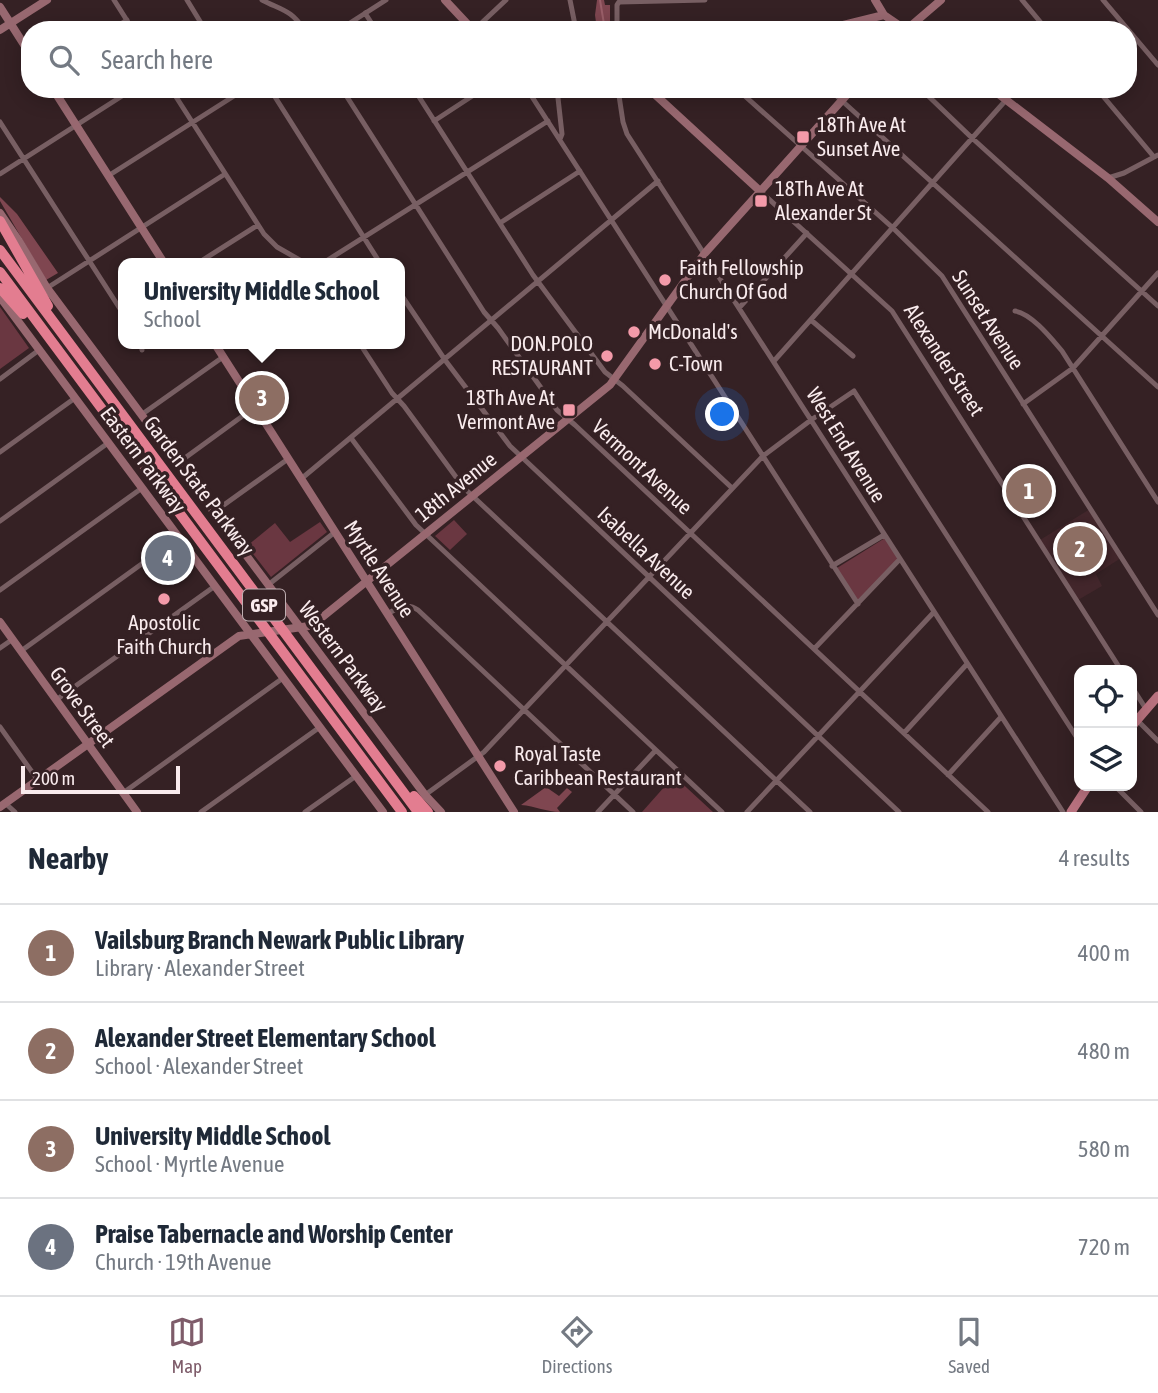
<!DOCTYPE html>
<meta charset="utf-8">
<style>
:root{--surface:#fff;--page:#f2f2f3;--text:#1f2937;--muted:#747a83;--line:#e0e1e3;--accent:#7e5c6a}
body{margin:0;font-family:"Asap Condensed",sans-serif;background:var(--page);color:var(--text)}
.controls{position:absolute;right:21px;bottom:21px;display:grid;overflow:hidden;border-radius:14px;box-shadow:0 4px 18px #0003}
.controls button{width:63px;height:63px;display:grid;place-items:center;padding:0;border:0;border-bottom:2px solid var(--line);background:var(--surface);color:var(--text);font:35px sans-serif}
.scale{position:absolute;left:21px;bottom:18px;width:159px;box-sizing:border-box;padding-left:7px;border:4px solid #f9ebed;border-top:0;font-size:19px;line-height:24px;white-space:nowrap;color:#f9ebed;-webkit-text-stroke:5px #352124;paint-order:stroke}
.you{position:absolute;left:723px;top:415px;width:24px;height:24px;margin:-18px;border:5px solid #fff;border-radius:50%;background:#1a73e8;box-shadow:0 0 0 10px #1a73e833}
.badge{display:grid;place-items:center;width:46px;height:46px;border-radius:50%;background:var(--accent);color:#fff;font-size:23px;font-weight:700}
.pin{position:absolute;translate:-50% -50%;border:4px solid #fff;box-shadow:0 2px 7px #0006}
.popup{position:absolute;left:118px;top:258px;width:287px;height:91px;box-sizing:border-box;display:grid;place-content:center;border-radius:14px;background:var(--surface);filter:drop-shadow(0 2px 5px #0005);font-size:23px;white-space:nowrap;color:var(--muted)}
.popup b{font-size:26px;color:var(--text)}
.popup::after{content:'';position:absolute;left:50%;top:100%;margin-left:-14px;border:14px solid transparent;border-top-color:var(--surface)}
.list{margin:0;padding:0;list-style:none}
h2{display:flex;justify-content:space-between;align-items:center;height:91px;margin:0;padding:0 28px;font-size:30px}
h2 small{font-size:23px;font-weight:400;color:var(--muted)}
.list li{display:grid;grid-template-columns:46px 1fr auto;gap:21px;align-items:center;box-sizing:border-box;height:98px;padding:0 28px;border-top:2px solid var(--line)}
.list b{display:block;font-size:26px;white-space:nowrap}
.list p{margin:0;font-size:23px;white-space:nowrap;color:var(--muted)}
.list em{font-size:23px;font-style:normal;color:var(--muted)}
.icon{flex:none;width:38px;height:38px;fill:none;stroke:currentColor;stroke-width:2;stroke-linecap:round;stroke-linejoin:round}
.map{position:relative;flex:none;width:1158px;height:812px;overflow:hidden}
.search{position:absolute;background:var(--surface);box-shadow:0 4px 18px #0003;left:21px;right:21px;top:21px;height:77px;display:flex;align-items:center;gap:18px;box-sizing:border-box;padding:0 24px;border-radius:28px;color:var(--muted);font-size:26px}
.sheet{height:483px;background:var(--surface)}
nav{display:flex;justify-content:space-around;align-items:center;box-sizing:border-box;height:98px;border-top:2px solid var(--line);background:var(--surface);font-size:19px;color:var(--muted)}
nav a{display:grid;justify-items:center;gap:4px}
nav .on{color:var(--accent)}
.map>svg:first-child{display:block}
.built{fill:#42262b}
.green{fill:#6a3741}
.forest{fill:#7f4650}
.lines{fill:none;stroke-linecap:round;stroke-linejoin:round}
.stream{stroke:#9a5f69;stroke-width:2}
.street{stroke:#785f63;stroke-width:5}
.secondary{stroke:#986870;stroke-width:8}
.primary{stroke:#b8717e;stroke-width:9}
.highway{stroke:#e37d90;stroke-width:10}
.poi-dot{fill:#f39aa9;stroke:#352124;stroke-width:2.5}
.labels{text-anchor:middle;stroke-width:7;stroke-linejoin:round;paint-order:stroke}
.shield{fill:#352124;stroke:#beaeb1;stroke-width:2}
.shield-label{font-size:19px;font-weight:bold;fill:#f9ebed}
.poi-label{font-size:21px;fill:#f9ebed;stroke:#352124;text-anchor:start}
.street-label{font-size:21px;fill:#f9ebed;stroke:#352124}
</style>
<div class="map">
<svg width="1158" height="812" viewBox="0 0 1158 812">
<rect width="100%" height="100%" fill="#352124"/>
<path class="built" d="M1090 509 1121 558 1096 574 1102 586 1078 600 1040 540Z"/>
<path class="green" d="M0 307 29 348 0 369Z
M454 520 467 534 450 550 435 536Z
M320 522 327 532 271 577 247 546 275 523 290 542Z
M885 538 899 559 858 602 837 568Z
M674 776 713 812H642Z"/>
<path class="forest" d="M597 0H604L605 5H610V30H597L595 15Z
M0 197 17 214 58 273 46 280 0 201Z
M546 787 559 796 567 788 572 792 557 808 560 812C547 812 535 806 521 805Z"/>
<g class="lines">
<path class="stream" d="M600 0 605 30"/>
<path class="street" d="M114 0 133 30
M187 0 201 23 207 30
M262 0C281 10 292 10 304 30
M570 0 576 30
M1022 0 1047 30
M1103 0 1158 65
M365 13 376 30
M111 30 127 20
M339 30 386 0
M474 30 506 0
M617 30V5L619 2 705 0
M171 89 264 234 277 247 305 263
M270 89 380 263
M342 89 484 312 498 328 557 410 575 425 988 812
M414 89 533 275 605 372 623 386 732 488
M527 89 858 604
M557 89 562 134 560 139
M618 89 623 122 627 134 1063 812
M737 89 893 228 942 276 1158 615
M829 89 1158 387
M921 89 972 138 1158 306
M1097 89 1154 157
M434 121 483 89
M0 122 124 315
M0 174 133 89
M108 176 245 89
M1108 178 1124 173 1158 155
M760 191 892 311 1121 670
M500 223 580 171
M198 263 258 225
M323 263 548 121
M47 288 225 174
M400 293 445 360 510 446 899 812
M739 308 807 233
M1015 311C1032 314 1051 338 1062 351L1158 502
M811 320 853 356
M141 344 142 350
M360 344 392 393 404 406 464 488 810 812
M774 361 1006 100
M0 379 39 350
M1023 404 1073 368 1158 273
M141 415 223 357
M351 438 416 525 722 812
M0 452 75 398
M178 463 255 407
M301 479 658 181
M214 512 288 459
M0 521 108 443
M832 566 884 535
M268 585 335 532
M0 590 142 488
M387 614C398 608 407 602 418 610L633 812
M0 648 13 639
M814 649 900 559
M21 651 179 537
M1132 687 1146 709
M56 700 215 586
M1137 720 1158 741
M0 727 37 779
M904 733 967 664
M948 775 1001 717
M1115 786 1141 812
M123 793 283 678
M425 795 484 752 763 456 811 420 854 391 1079 741
M5 803 15 812
M201 812 320 727
M305 812 356 776
M598 812 656 750
M747 812 934 612"/>
<path class="secondary" d="M445 0 473 30
M875 0 884 15 906 30
M0 7 30 54
M0 30 47 0
M823 30 884 15
M906 30 941 0
M53 89 164 263
M649 89 760 191
M992 89 1108 178 1158 222
M0 213 19 241 47 288 425 795 441 812
M0 297 383 812
M215 344 514 812
M0 622 137 812
M0 807 239 636 309 626 315 623 610 385 705 253 852 89"/>
<path class="primary" d="M1132 726 1158 696
M1071 812 1088 786"/>
<path class="highway" d="M0 221 48 306
M0 250 418 812
M0 272 402 812
M0 288 23 314
M414 796 428 812"/>
</g>
<g class="poi-dot">
<rect x="796" y="130" width="14" height="14" rx="3.5"/>
<rect x="754" y="194" width="14" height="14" rx="3.5"/>
<circle cx="665" cy="280" r="7"/>
<circle cx="634" cy="332" r="7"/>
<circle cx="607" cy="356" r="7"/>
<circle cx="655" cy="364" r="7"/>
<rect x="562" y="403" width="14" height="14" rx="3.5"/>
<circle cx="164" cy="599" r="7"/>
<circle cx="500" cy="766" r="7"/>
</g>
<g class="labels">
<rect class="shield" x="243" y="589.5" width="42" height="31" rx="5"/>
<g class="shield-label">
<text x="264" y="612">GSP</text>
</g>
<g class="poi-label">
<text x="817" y="132">18Th Ave At<tspan x="817" dy="24">Sunset Ave</tspan></text>
<text x="775" y="196">18Th Ave At<tspan x="775" dy="24">Alexander St</tspan></text>
<text x="679" y="275">Faith Fellowship<tspan x="679" dy="24">Church Of God</tspan></text>
<text x="648" y="339">McDonald's</text>
<text x="593" y="351" text-anchor="end">DON.POLO<tspan x="593" dy="24">RESTAURANT</tspan></text>
<text x="669" y="371">C-Town</text>
<text x="555" y="405" text-anchor="end">18Th Ave At<tspan x="555" dy="24">Vermont Ave</tspan></text>
<text x="164" y="630" text-anchor="middle">Apostolic<tspan x="164" dy="24">Faith Church</tspan></text>
<text x="514" y="761">Royal Taste<tspan x="514" dy="24">Caribbean Restaurant</tspan></text>
</g>
<g class="street-label">
<text transform="translate(988 320) rotate(57)" y="7">Sunset Avenue</text>
<text transform="translate(944 360) rotate(57)" y="7">Alexander Street</text>
<text transform="translate(846 445) rotate(58)" y="7">West End Avenue</text>
<text transform="translate(143 460) rotate(53)" y="7">Eastern Parkway</text>
<text transform="translate(642 467) rotate(43)" y="7">Vermont Avenue</text>
<text transform="translate(199 486) rotate(53)" y="7">Garden State Parkway</text>
<text transform="translate(456 487) rotate(-39)" y="7">18th Avenue</text>
<text transform="translate(646 553) rotate(43)" y="7">Isabella Avenue</text>
<text transform="translate(379 569) rotate(57)" y="7">Myrtle Avenue</text>
<text transform="translate(343 657) rotate(53)" y="7">Western Parkway</text>
<text transform="translate(82 707) rotate(54)" y="7">Grove Street</text>
</g>
</g>
</svg>
<div class="controls">
<button><svg class="icon" aria-label="locate" viewBox="0 0 24 24"><circle cx="12" cy="12" r="6"/><path d="M12 2v4M12 18v4M2 12h4M18 12h4"/></svg></button>
<button><svg class="icon" aria-label="layers" viewBox="0 0 24 24"><path d="M12 4l9 5-9 5-9-5zM3 14l9 5 9-5"/></svg></button>
</div>
<div class="scale">200 m</div>
<div class="you"></div>
<div class="pin badge" style="left:1029px;top:491px;background:#8d6e63">1</div>
<div class="pin badge" style="left:1080px;top:549px;background:#8d6e63">2</div>
<div class="pin badge" style="left:262px;top:398px;background:#8d6e63">3</div>
<div class="popup"><b>University Middle School</b>School</div>
<div class="pin badge" style="left:168px;top:558px;background:#6b7280">4</div>
<div class="search"><svg class="icon" aria-label="search" viewBox="0 0 24 24"><circle cx="10" cy="10" r="6"/><path d="M15 15l6 6"/></svg>Search here</div>
</div>
<section class="sheet">
<h2>Nearby<small>4 results</small></h2>
<ul class="list">
<li><span class="badge" style="background:#8d6e63">1</span><div><b>Vailsburg Branch Newark Public Library</b><p>Library · Alexander Street</p></div><em>400 m</em></li>
<li><span class="badge" style="background:#8d6e63">2</span><div><b>Alexander Street Elementary School</b><p>School · Alexander Street</p></div><em>480 m</em></li>
<li><span class="badge" style="background:#8d6e63">3</span><div><b>University Middle School</b><p>School · Myrtle Avenue</p></div><em>580 m</em></li>
<li><span class="badge" style="background:#6b7280">4</span><div><b>Praise Tabernacle and Worship Center</b><p>Church · 19th Avenue</p></div><em>720 m</em></li>
</ul>
</section>
<nav>
<a class="on"><svg class="icon" aria-label="map" viewBox="0 0 24 24"><path d="M3 6l6-2 6 2 6-2v14l-6 2-6-2-6 2zM9 4v14M15 6v14"/></svg>Map</a>
<a><svg class="icon" aria-label="directions" viewBox="0 0 24 24"><path d="M12 3l9 9-9 9-9-9zM9 14v-3h6M13 9l2 2-2 2"/></svg>Directions</a>
<a><svg class="icon" aria-label="saved" viewBox="0 0 24 24"><path d="M7 4h10v16l-5-4-5 4z"/></svg>Saved</a>
</nav>
